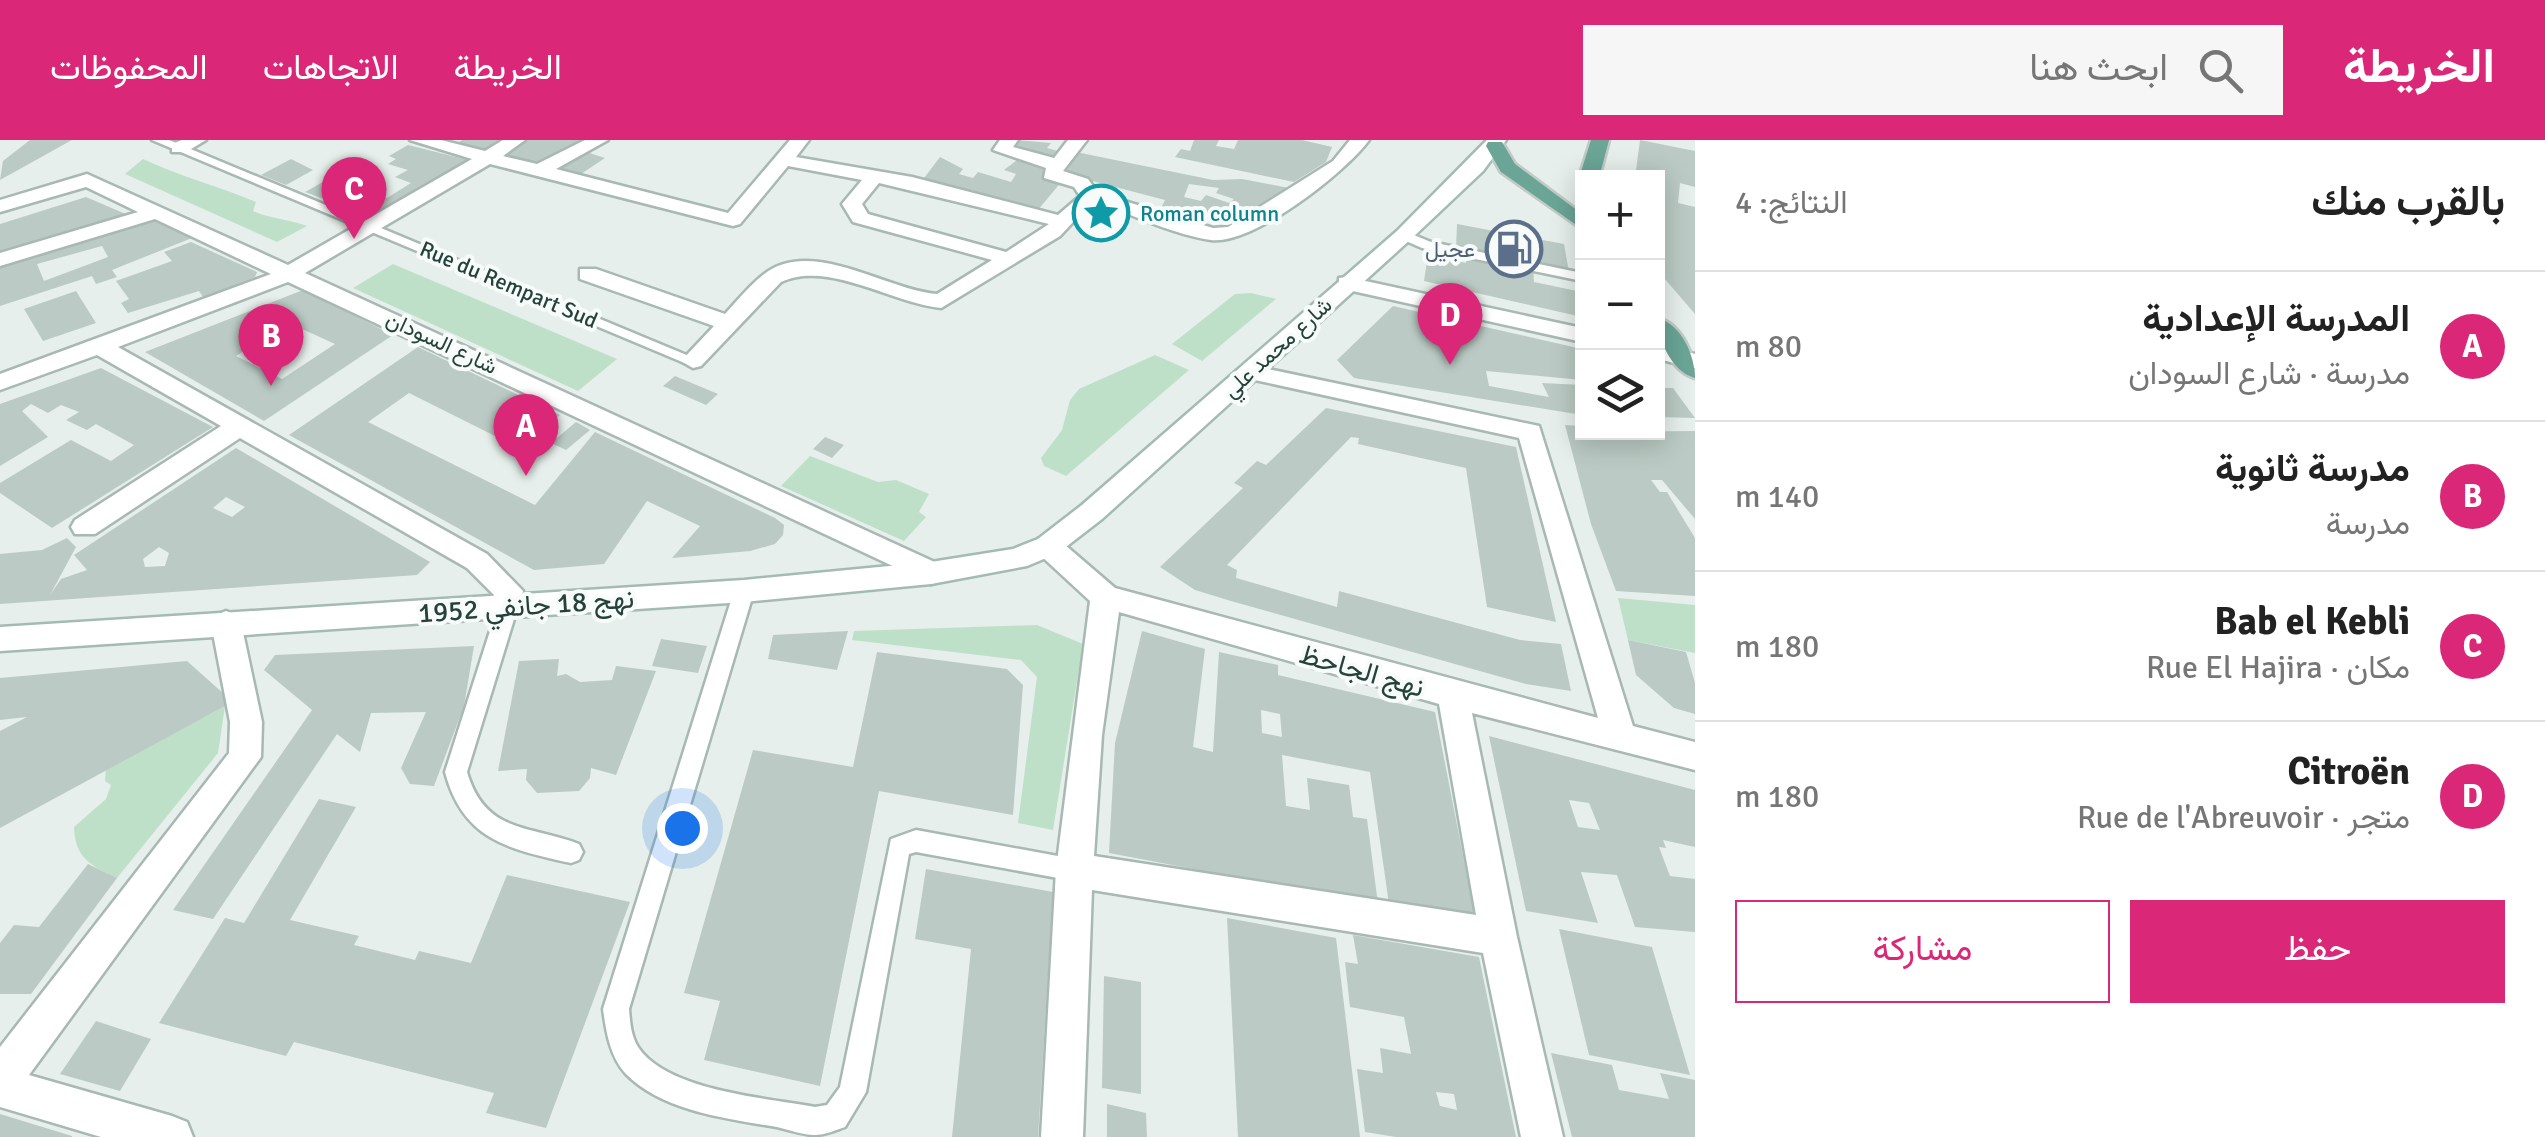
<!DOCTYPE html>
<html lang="ar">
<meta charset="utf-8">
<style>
:root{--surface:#fff;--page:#f6f6f6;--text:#222;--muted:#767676;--line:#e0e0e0;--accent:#db2777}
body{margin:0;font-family:Signika,Vazirmatn,sans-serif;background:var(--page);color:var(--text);direction:rtl}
.controls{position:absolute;right:30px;top:30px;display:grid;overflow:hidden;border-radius:0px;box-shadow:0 5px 25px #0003}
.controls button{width:90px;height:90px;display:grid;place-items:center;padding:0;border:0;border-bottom:2px solid var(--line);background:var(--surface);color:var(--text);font:50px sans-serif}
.you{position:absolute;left:682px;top:688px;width:35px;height:35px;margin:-25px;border:8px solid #fff;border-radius:50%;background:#1a73e8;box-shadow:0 0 0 15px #1a73e833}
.badge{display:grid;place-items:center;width:65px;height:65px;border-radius:50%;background:var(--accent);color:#fff;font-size:32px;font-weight:700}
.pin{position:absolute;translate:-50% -82px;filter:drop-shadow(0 2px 5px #0008)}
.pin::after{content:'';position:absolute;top:52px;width:35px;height:30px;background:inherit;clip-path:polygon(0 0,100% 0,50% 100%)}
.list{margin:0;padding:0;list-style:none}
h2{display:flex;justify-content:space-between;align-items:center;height:130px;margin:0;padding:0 40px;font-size:42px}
h2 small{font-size:32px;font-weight:400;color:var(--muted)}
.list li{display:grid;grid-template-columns:65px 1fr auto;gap:30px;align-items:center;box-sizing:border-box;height:150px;padding:0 40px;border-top:2px solid var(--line)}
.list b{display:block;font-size:38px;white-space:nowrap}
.list p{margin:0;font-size:32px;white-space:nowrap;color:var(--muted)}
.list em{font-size:32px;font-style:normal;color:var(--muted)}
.actions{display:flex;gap:20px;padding:30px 40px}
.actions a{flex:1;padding:22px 0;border:2px solid var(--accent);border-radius:0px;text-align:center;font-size:35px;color:var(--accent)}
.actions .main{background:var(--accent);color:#fff}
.icon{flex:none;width:55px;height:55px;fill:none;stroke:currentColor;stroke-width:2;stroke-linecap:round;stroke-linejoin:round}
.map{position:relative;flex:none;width:1695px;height:997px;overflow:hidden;direction:ltr}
header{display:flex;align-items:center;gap:60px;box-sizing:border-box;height:140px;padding:0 50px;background:var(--accent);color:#fff}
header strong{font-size:48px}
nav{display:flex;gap:55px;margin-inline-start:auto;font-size:35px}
.search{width:700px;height:90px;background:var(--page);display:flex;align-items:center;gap:25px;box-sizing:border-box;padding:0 35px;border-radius:0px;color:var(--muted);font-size:38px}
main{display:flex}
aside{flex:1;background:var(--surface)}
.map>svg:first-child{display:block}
.green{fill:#bfe0c8}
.building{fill:#bbcac4;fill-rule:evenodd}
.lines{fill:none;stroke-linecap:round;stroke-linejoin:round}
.lane-casing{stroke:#a8b8b2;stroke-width:5}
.street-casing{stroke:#a8b8b2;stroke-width:5}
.secondary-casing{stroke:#a4bbb3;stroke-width:5}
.primary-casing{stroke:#c2cac8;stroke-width:5}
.lane{fill:#fff;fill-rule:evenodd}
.street{fill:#fff;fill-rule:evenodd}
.secondary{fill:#fff;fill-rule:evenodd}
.primary{fill:#6aa596;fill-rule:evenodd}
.labels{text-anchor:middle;stroke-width:8;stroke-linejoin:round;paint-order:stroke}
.far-culture-label{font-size:22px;fill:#0d838f;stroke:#f7fbf9;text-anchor:start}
.far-service-label{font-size:22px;fill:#4e5e75;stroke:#f7fbf9;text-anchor:end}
.far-street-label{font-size:22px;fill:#24423a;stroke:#f7fbf9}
.street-label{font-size:28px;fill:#24423a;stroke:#f7fbf9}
</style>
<header>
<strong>الخريطة</strong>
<div class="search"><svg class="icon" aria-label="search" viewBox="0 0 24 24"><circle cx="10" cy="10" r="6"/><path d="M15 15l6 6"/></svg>ابحث هنا</div>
<nav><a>الخريطة</a><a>الاتجاهات</a><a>المحفوظات</a></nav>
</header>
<main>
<aside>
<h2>بالقرب منك<small>النتائج: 4</small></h2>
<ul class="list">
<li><span class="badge">A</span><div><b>المدرسة الإعدادية</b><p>مدرسة · شارع السودان</p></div><em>80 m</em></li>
<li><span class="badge">B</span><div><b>مدرسة ثانوية</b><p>مدرسة</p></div><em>140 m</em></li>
<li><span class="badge">C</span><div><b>Bab el Kebli</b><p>مكان · Rue El Hajira</p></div><em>180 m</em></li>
<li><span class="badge">D</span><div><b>Citroën</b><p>متجر · Rue de l'Abreuvoir</p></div><em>180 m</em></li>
</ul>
<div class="actions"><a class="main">حفظ</a><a>مشاركة</a></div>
</aside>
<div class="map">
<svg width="1695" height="997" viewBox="0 0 1695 997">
<rect width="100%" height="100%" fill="#e6efeb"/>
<path class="green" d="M143 19C181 37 218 46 256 62L253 71C271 79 289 79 307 86L277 102 125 34Z
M393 124 617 219 578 251 353 148Z
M1251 153 1276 159 1202 221 1172 204 1235 154Z
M1155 215 1189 230 1066 336 1044 326 1041 318 1062 290 1070 260 1079 249Z
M810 316 878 342 896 340 929 354 919 372 926 377 904 401 781 346Z
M1618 458 1695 465V513L1628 500Z
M1037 485 1083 504 1053 690 1018 683 1037 537 1021 520 852 500 854 491Z
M225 566 218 613 117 738C90 725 75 718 74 687L106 659 111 645 105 641 106 629Z"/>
<path class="building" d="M30 0H72L0 40 3 21Z
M462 0H505L485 12 455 5Z
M522 0H591L543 26 496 14Z
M1015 0 1051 3 1047 8 1061 12 1054 21 1009 7Z
M1194 0H1219L1216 6 1234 9 1238 0H1302L1332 7 1326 22 1294 42 1175 17 1181 9 1190 11Z
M1640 0 1695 11V47L1680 43 1678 63 1695 67V174L1658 131V38H1635Z
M408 5 468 20 377 79 305 52 332 37 387 58 411 43 395 37 408 30 388 24 396 19 389 16Z
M583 11 605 18 578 36 550 28Z
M1076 12 1213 40 1242 39 1289 48 1232 85 1162 66 1165 60 1058 32ZM1189 44 1219 48 1216 53 1234 59 1229 63 1206 55 1201 61 1184 57Z
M940 17 963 29 959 34 973 38 978 32 1011 42 1016 34 1004 30 1021 17 1051 26 1044 35 1063 40 1037 71 921 42Z
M291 19 313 30 286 45 261 35Z
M86 57 128 75 0 115V84Z
M154 81 192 98 112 130 117 137 96 144 92 136 0 166V127ZM102 106 108 117 44 141 37 124Z
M1457 84 1564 104 1569 132 1533 126 1534 142 1582 152V177L1424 141 1428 114 1466 123V112L1456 110Z
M191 102 257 132 255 137 203 157 199 151 128 173 121 163 129 159 116 141 172 121 164 112Z
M303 150 393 195 264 281 145 212ZM289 183 335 204 282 239 236 216Z
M76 151 96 183 43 201 24 169Z
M1393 166 1582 209V240L1486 231 1489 246 1549 257 1542 243 1582 245V275L1354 238 1337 220Z
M418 207 560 275 521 309 409 253 368 282 535 365 595 292 775 378 784 385 783 395 775 404 750 411 672 418 700 386 647 361 604 424 534 430 289 295Z
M101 228 213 287 52 388 0 353V343L71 300 111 321 134 305 96 284 87 290 66 280 79 272 61 265 48 273 31 264 22 271 48 297 0 326V264Z
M675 236 718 254 706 265 663 246Z
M1658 248H1673L1695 278 1658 277Z
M1326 268 1516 307 1556 482 1487 467 1466 328 1358 304 1359 298 1351 297 1227 425 1237 430 1236 438 1337 467 1339 451 1520 500 1561 504 1571 551 1526 544 1231 461 1195 450 1160 427 1243 348 1234 343 1257 321 1266 325Z
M576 282 590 290 566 310 551 303Z
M1565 285 1582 286V292L1695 291V379L1662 340H1651L1660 352H1667L1695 398V456L1616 451 1591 384Z
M825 297 844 305 832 318 813 309Z
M236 308 430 422 417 435 0 464V414L42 410 67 398 76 407 50 455 61 439 87 430 74 415ZM226 357 245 367 232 377 213 368ZM159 407 169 413 165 426 145 427 143 419Z
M848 491 837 530 768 519 773 495Z
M1142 491 1205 509 1193 607 1213 612 1219 512 1278 525V535L1435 572 1475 777 1389 764 1370 632 1282 615 1286 666 1310 670 1307 638 1349 645 1353 677 1367 679 1378 764 1109 713 1115 603ZM1261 570 1280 574 1282 597 1262 593Z
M661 499 707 506 698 533 652 526Z
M1628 500 1686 512 1695 543V574L1674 568 1636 535Z
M474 506 464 566 434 646 410 644 401 628 426 572 371 573 360 612 337 594 213 779 173 770 312 570 264 530 275 515Z
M877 512 1007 529 1023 545 1013 675 879 651 820 946 704 920 720 861 684 853 753 610 853 627Z
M559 519 557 536 566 534 580 542 612 540 616 526 656 531 616 635 591 628 590 638 579 651 537 653 526 640 527 629 498 631 519 521Z
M187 521 224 554 225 566 0 688V591L27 577 0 580V538Z
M1489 596 1695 650V707L1663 700 1666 708 1659 707 1670 736 1695 739V792L1635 787 1617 735 1581 732 1598 783 1526 771ZM1569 660 1589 663 1600 690 1578 687Z
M319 659 356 667 290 780 359 796 354 805 415 820 419 811 471 823 507 735 630 762 546 988 486 973 494 953 294 902 286 916 159 883 225 778 244 783Z
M88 724 117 738 31 854H0V803L14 785 39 787Z
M926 729 1053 752 1038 997H952L971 809 915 799Z
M1227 778 1336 798 1360 997H1238Z
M1559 789 1652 807 1690 935 1589 915Z
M1353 795 1479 817 1516 997H1396L1365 992 1357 929 1383 933 1380 908 1411 914 1404 877 1350 867 1345 822 1358 824ZM1436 952 1454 954 1457 970 1440 966Z
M1104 836 1141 842V954L1102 948Z
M96 881 151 899 120 951 60 934Z
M1551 913 1612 925 1619 950 1669 959 1660 933 1695 940V997H1572Z
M1107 964 1146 973 1147 997H1107Z
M0 974 72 996V997H0Z"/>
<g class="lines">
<g class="lane-casing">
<path id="lane" d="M152 0H169L701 221 693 226 687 224Z
M1404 91 1431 102 1582 133V141L1422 108 1399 98 1397 95Z
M744 444 754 451 629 869C630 882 631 896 638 907 667 951 767 958 815 967L827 965 840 947 891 699 916 690 1074 719 1082 722 1086 730 1082 738 1074 741 916 712 909 714 866 952 845 987C836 990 825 995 815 995 803 995 789 990 777 987 728 979 662 971 626 934 610 917 606 891 603 869L734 451Z
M508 458 518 466 467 632C485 694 530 685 579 704L583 712 579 720 571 723C508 709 463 700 445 632L498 466Z"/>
</g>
<g class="street-casing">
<path id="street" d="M182 0H206L186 12H172V4Z
M410 0H441L485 11 503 0H525L503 16 537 24 585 0H608L556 29 728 73 790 0H809L796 17 912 37 1058 75 1080 56 1074 47 1044 38 1046 28 993 10 1000 0H1018L1013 7 1054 18 1068 0H1087L1063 31 1088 39 1098 53 1213 88 1228 87 1333 21 1350 0H1369C1345 33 1253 105 1211 100 1175 95 1136 76 1101 64L1088 66 1060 96 941 168C891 163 829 120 781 142L701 226 693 228 681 221 714 186 580 139V129H596L725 174C737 161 749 146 763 135 810 96 886 150 937 154L992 120 853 82 842 64 862 40 788 26 740 84 733 86 490 24 305 133 941 425 945 433 941 441 931 444 288 142 118 207 487 414 523 451 518 474H498L494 455 467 428 240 298 95 394H75L71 387 75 380 221 286 97 215 0 250V234L271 134 155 79 0 126V113L138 72 86 47 0 72V60L87 34 288 125 472 19ZM879 43 1049 84 1006 112 868 74 862 64Z
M1347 137 1582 188V202L1339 148V138Z
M1658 205 1695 214V228L1658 219Z
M1249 225 1539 286 1633 586 1695 602V630L1472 573 1517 797 1563 997H1521L1483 813 1092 750 1083 997H1041L1056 730 1090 461 1038 413 1034 406 1038 399H1058L1115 448 1598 578 1519 298 1241 237 1237 232ZM1119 472 1439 564 1476 775 1094 716 1102 595Z
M226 471 236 475 241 483 262 582 261 617 29 935 172 976 187 982 193 997H101L0 967V907L229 613 230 582 211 483 216 475Z"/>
</g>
<g class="secondary-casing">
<path id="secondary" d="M1487 0H1506L1483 31 1411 99 1102 379 1058 413 1027 426 931 444 744 462 0 511V487L744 440 931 422 1013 409 1038 399 1082 365 1397 91Z"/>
</g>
<g class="primary-casing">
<path id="primary" d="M1591 0H1609L1599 38H1582V42L1579 38Z
M1488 2H1502L1515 24 1582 74V89L1501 32 1486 6Z
M1658 178C1682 185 1695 216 1695 238 1672 232 1657 199 1658 178Z"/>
</g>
<use href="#lane" class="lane"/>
<use href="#street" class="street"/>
<use href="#secondary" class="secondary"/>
<use href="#primary" class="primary"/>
</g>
<defs>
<g id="sight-ring" transform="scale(2.875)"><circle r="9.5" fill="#f7fbf9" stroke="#0f9aa8" stroke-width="1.5"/><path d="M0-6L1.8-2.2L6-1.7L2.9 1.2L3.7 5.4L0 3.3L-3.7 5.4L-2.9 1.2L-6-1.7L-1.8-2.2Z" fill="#0f9aa8"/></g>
<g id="fuel-ring" transform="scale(2.875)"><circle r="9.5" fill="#f7fbf9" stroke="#5c6f8a" stroke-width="1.5"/><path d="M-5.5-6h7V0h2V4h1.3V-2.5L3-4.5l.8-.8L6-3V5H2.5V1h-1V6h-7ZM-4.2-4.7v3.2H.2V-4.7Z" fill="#5c6f8a"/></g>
</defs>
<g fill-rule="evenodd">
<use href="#sight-ring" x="1101" y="73"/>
<use href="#fuel-ring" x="1514" y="109"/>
</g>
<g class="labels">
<g class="far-culture-label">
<text x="1140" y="81">Roman column</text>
</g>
<g class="far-service-label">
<text x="1475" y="117">عجيل</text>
</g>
<g class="far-street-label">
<text transform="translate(509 144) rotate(23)" y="8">Rue du Rempart Sud</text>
<text transform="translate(442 202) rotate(25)" y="8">شارع السودان</text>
<text transform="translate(1277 207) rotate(-42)" y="8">شارع محمد علي</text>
</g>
<g class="street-label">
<text transform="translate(526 465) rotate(-4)" y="10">نهج 18 جانفي 1952</text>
<text transform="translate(1362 530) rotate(16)" y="10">نهج الجاحظ</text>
</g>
</g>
</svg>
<div class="controls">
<button>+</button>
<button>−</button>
<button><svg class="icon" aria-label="layers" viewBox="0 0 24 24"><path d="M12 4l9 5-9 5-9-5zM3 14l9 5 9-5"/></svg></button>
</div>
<div class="you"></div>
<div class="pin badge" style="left:526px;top:336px">A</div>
<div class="pin badge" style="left:271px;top:246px">B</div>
<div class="pin badge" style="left:354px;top:99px">C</div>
<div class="pin badge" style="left:1450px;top:225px">D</div>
</div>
</main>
